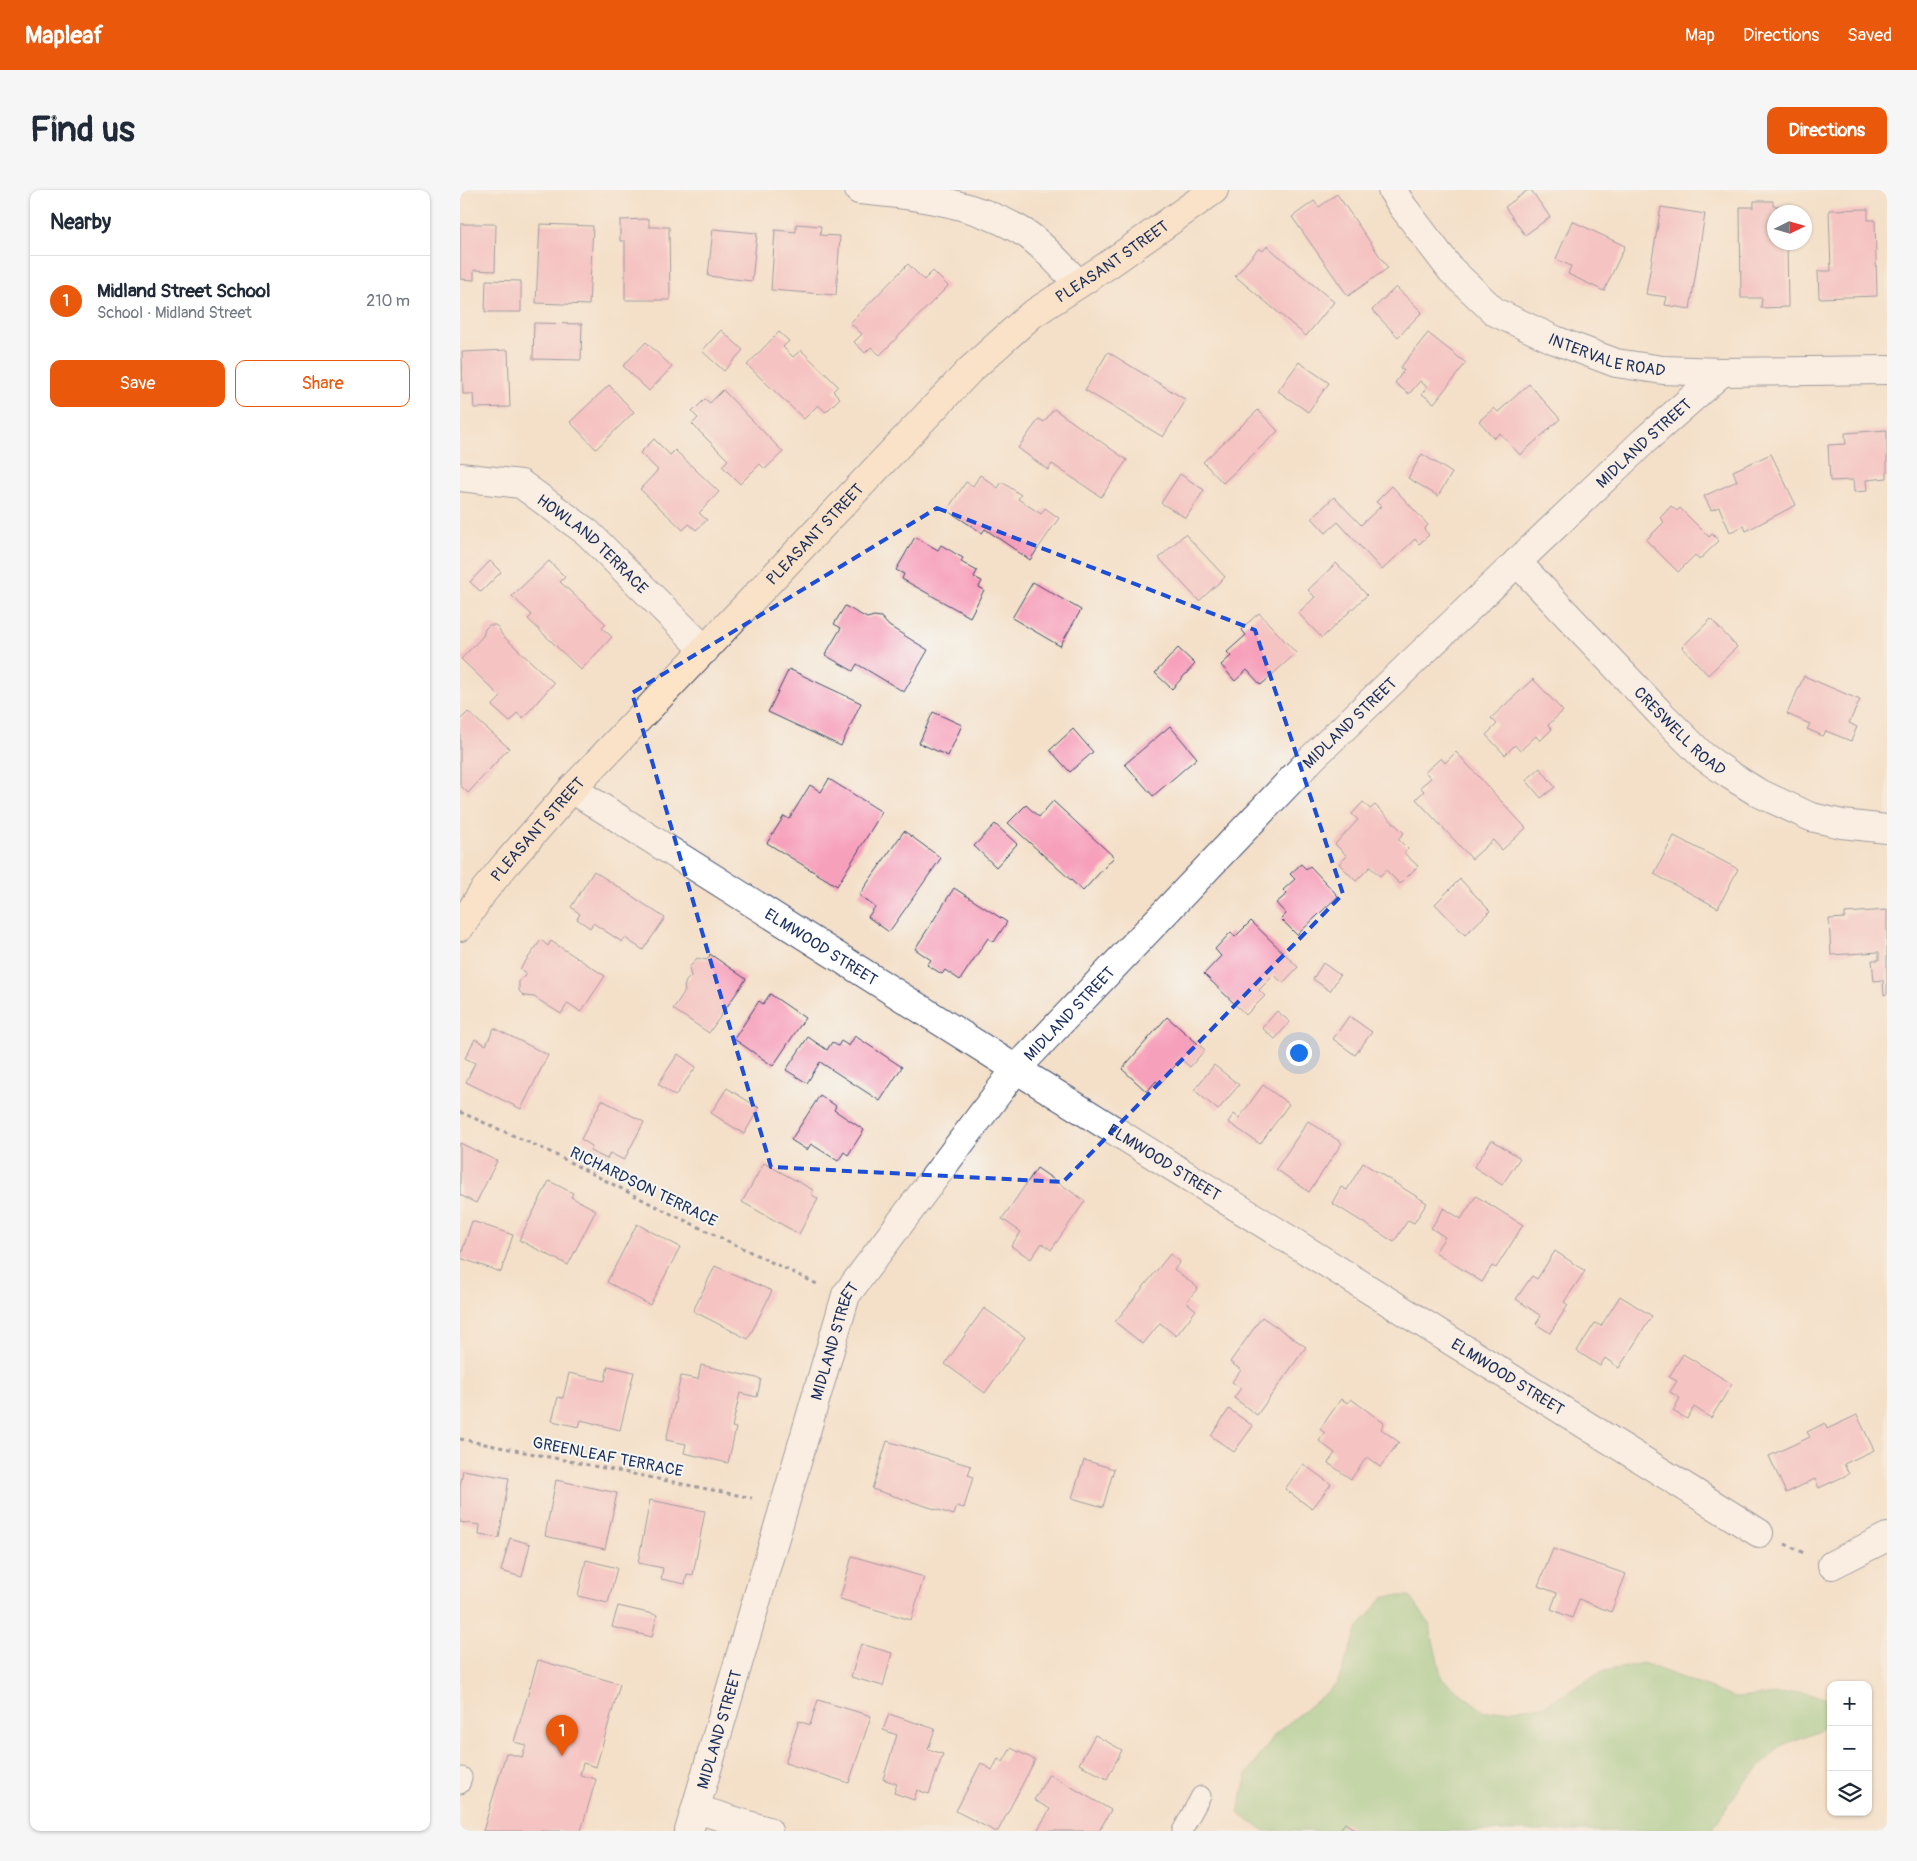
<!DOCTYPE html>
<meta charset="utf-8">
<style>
:root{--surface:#fff;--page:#f6f6f7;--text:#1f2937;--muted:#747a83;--line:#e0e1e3;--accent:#ea580c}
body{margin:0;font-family:Pangolin,sans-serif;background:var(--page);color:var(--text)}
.controls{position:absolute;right:15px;bottom:15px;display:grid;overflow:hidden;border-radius:10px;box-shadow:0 1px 4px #0004}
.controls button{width:45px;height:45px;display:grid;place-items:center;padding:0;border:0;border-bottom:1px solid var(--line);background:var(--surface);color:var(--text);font:25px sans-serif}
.compass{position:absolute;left:1307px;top:15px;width:45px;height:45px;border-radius:50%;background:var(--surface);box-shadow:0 1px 4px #0004;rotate:85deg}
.you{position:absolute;left:838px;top:862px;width:18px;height:18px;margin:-12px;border:4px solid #fff;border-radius:50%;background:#1a73e8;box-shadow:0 0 0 8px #1a73e833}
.badge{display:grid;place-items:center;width:32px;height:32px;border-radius:50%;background:var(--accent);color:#fff;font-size:16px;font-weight:700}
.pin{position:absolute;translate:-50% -41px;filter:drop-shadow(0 1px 2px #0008)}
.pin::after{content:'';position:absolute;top:26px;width:18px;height:15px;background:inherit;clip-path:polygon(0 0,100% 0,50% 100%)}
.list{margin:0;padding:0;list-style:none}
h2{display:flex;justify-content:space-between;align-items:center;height:65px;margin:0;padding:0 20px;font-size:21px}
h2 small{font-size:16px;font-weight:400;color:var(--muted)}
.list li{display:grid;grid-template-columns:32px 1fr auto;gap:15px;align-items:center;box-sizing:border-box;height:90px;padding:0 20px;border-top:1px solid var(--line)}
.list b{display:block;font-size:19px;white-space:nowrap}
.list p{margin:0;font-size:16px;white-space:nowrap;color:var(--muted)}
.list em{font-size:16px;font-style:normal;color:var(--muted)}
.actions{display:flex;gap:10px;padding:15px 20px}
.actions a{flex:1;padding:11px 0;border:1px solid var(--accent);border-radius:10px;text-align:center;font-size:18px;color:var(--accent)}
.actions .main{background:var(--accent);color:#fff}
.icon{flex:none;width:28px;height:28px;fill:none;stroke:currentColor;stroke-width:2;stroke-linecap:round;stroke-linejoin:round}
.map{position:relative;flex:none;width:1427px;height:1641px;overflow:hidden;border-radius:10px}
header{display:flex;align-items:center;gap:30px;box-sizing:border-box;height:70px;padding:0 25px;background:var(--accent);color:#fff}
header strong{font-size:24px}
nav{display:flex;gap:28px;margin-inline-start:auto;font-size:18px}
.intro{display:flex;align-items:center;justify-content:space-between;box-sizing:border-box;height:120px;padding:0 30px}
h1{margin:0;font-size:35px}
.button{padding:12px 22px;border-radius:10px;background:var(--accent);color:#fff;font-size:18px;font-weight:700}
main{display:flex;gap:30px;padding:0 30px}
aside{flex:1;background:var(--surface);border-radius:10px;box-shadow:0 1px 4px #0004}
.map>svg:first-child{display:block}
.green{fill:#89c880;stroke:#527c6f}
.building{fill:#f7a0bb}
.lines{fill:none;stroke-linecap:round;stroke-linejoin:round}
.lane-casing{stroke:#3c4a6e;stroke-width:21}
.street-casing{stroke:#3c4a6e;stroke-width:30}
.secondary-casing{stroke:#3c4a6e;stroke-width:30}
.path{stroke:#3c4a6e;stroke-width:3;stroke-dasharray:4 4;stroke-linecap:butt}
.lane{stroke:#fff;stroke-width:19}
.street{stroke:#fff;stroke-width:28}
.secondary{stroke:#fee4c6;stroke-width:28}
.marked{fill:none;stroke:#1d4ed8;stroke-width:4;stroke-dasharray:10 6;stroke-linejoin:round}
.labels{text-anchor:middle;stroke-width:4;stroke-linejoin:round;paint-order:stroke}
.street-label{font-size:16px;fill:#1b2f5e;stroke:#f6f6f2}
</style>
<header>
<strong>Mapleaf</strong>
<nav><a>Map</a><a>Directions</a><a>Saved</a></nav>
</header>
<div class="intro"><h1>Find us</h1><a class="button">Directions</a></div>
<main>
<aside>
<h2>Nearby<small></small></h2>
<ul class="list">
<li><span class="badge">1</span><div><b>Midland Street School</b><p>School · Midland Street</p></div><em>210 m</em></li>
</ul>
<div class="actions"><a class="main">Save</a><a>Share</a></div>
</aside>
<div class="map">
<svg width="1427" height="1641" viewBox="0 0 1427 1641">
<rect width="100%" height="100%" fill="#f6f6f2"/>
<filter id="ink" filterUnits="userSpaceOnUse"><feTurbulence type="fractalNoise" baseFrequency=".02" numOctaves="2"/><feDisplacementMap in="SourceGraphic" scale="10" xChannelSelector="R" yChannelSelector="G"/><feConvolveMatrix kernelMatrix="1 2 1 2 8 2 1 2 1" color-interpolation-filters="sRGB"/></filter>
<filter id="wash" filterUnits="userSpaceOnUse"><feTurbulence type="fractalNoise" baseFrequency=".0096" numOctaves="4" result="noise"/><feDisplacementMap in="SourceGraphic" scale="20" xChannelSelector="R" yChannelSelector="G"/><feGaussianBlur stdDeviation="1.12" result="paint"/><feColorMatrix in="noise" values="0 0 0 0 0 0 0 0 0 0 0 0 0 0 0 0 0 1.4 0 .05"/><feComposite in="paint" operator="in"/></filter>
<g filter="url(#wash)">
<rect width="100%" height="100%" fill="#f4e0c9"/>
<path class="green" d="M924 1406H950L969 1433 982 1489 1025 1522 1084 1516 1141 1482 1183 1473 1275 1508 1342 1502 1371 1510V1532L1356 1542 1322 1555 1281 1596 1251 1641H804L778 1623 787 1584 816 1543 877 1494 898 1439Z"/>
<g id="blocks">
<path class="building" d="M1068 0H1071L1090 27 1065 45 1045 17Z
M877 4 928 78 888 106 832 27 854 11 859 17Z
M1294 11H1313V16H1327V22H1314V52H1327L1328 117 1301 118 1302 108H1281L1280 17H1294Z
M1201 17 1245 24 1230 119 1205 115 1207 107 1186 104Z
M1408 19V30H1415L1417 106 1359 108 1358 81H1371L1369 20Z
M189 29V37H209L210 110H165V51H160V30Z
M1112 31 1165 56 1144 101 1108 84 1111 76 1096 69Z
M0 34H36L35 81 14 80V90L0 89Z
M80 34 133 36 129 115 76 113Z
M336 34 361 36 360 45 380 46 376 105 311 100 315 40 336 42Z
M253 39 297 43 292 91 248 86Z
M807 56 874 112 846 146 775 86 799 58 803 61Z
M448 74 464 90 473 81 488 96 420 165 411 157 405 163 394 152 402 144 390 133Z
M26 90 61 91V122H25Z
M936 97 962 122 938 147 912 120Z
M74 133 122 134 121 170 73 169Z
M261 140 283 160 264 181 242 161Z
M319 142 329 151 323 157 333 167 341 160 378 196 373 201 380 208 366 222 358 215 344 229 287 175Z
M968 143 1006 173 974 213 962 204 967 197 960 191 949 204 935 193 944 180 940 178Z
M186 152 212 177 189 201 163 176Z
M48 160 50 217 14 218 13 204H3L2 162Z
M648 162 726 210 703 247 625 200Z
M839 172 869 193 848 222 818 201Z
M1069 194 1100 229 1060 265 1040 243 1034 248 1019 231 1034 218 1038 222Z
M149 195 174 222 136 259 110 232Z
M263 200 323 262 305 279 300 274 280 294 262 276 268 270 232 234 238 228 232 222 245 209 250 213Z
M594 219 667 270 641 307 592 274 588 280 558 258 579 229 584 232Z
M798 220 818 241 763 293 743 272Z
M1427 240V288L1406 290 1407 301 1394 302 1393 290 1370 291 1368 255 1386 254 1385 243Z
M194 249 210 265 215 260 259 302 239 323 247 330 236 340 229 334 223 340 180 299 198 280 180 263Z
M962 264 992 283 978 306 948 288Z
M1311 264 1336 315 1286 341 1284 336 1270 342 1259 317 1251 320 1244 306 1277 291 1273 281Z
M720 284 744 300 726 328 701 313Z
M520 285 538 298 542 292 561 305 558 309 581 324 585 318 599 328 570 370 525 339 522 343 487 320 506 292 513 296Z
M932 296 968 335 964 339 969 345 959 354 955 349 922 380 878 332 866 343 852 328 874 307 901 335 921 316 916 312Z
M1211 316 1217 321 1220 318 1249 347 1252 344 1259 351 1239 370 1235 365 1218 382 1186 350 1204 332 1200 328Z
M725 344 765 387 739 411 699 368Z
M455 347 478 360 481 355 503 368 501 372 517 381 514 387 522 391 519 397 524 400 510 427 442 389 444 384 436 380Z
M30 371 41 382 21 402 10 392Z
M89 371 105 387 100 392 146 434 142 438 152 447 121 480 68 429 72 425 52 406Z
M876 373 907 405 862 448 838 423 855 407 848 400Z
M573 392 621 420 600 456 552 428Z
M385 416 407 428 414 426 421 427 429 436 468 460 444 502 397 474 393 481 365 465 381 438 374 434Z
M799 423 836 463 801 495 787 480 775 491 761 475 771 466 767 462 786 445 781 439Z
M1251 429 1277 457 1248 485 1222 457Z
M29 435H35L38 437 42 445 94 493 63 528 57 523 50 532 32 516 41 507 1 469 23 446 25 439Z
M718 458 735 474 712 499 695 483Z
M329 479 401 513 381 556 308 522Z
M1344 486 1400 510 1389 533 1397 537 1391 551 1366 541 1363 546 1347 539 1350 534 1327 524Z
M1073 489 1103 521 1088 535 1092 539 1080 551 1076 546 1060 561 1055 555 1045 565 1026 545 1037 534 1031 528Z
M8 522 49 558 8 603 0 595V530Z
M473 522 502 535 488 566 459 553Z
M710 536 737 568 693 606 665 574Z
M613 539 633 562 610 582 590 560Z
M996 562 1066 638 1042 660 1033 650 1012 669 956 609 964 601 960 597 971 588 965 582 981 568 985 573Z
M1080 578 1095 597 1081 608 1066 590Z
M369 589 422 622 377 696 307 653 324 626 329 629 350 595 361 602Z
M593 611 654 667 623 701 548 633 566 615 579 627Z
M903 612 910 619 915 615 944 643 938 649 948 659 944 663 958 676 940 694 926 680 920 686 910 677 896 691 879 674 887 666 875 654 898 630 892 624Z
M535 634 557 654 536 677 514 656Z
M444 641 481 668 429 742 408 727 415 717 399 705Z
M1214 646 1278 679 1258 718 1194 684Z
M841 674 846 679 850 676 878 706 837 745 821 729 826 724 816 713 827 704 823 700 835 689 830 684Z
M134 681 205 728 183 760 165 748 162 752 133 733 130 738 117 729 120 724 111 717Z
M1000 689 1030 721 1005 745 975 714Z
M494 698 547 732 534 752 528 748 500 790 485 780 482 784 467 775 471 770 455 759Z
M1427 720V804L1424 805 1423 790 1414 791 1412 770H1419V762L1371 765 1369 729 1385 728V723Z
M791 731 838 777 823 793 814 785 799 800 805 806 786 825 744 784 761 766 755 759 771 742 775 747Z
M81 750 88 756 91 751 145 786 121 822 108 813 101 824 74 807 64 806 59 801V791L67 784 60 779Z
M250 764 286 789 249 843 213 819 225 801 224 797 226 791 231 786 229 778 237 768 247 770Z
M863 773 880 785 870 801 853 789Z
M310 804 345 828 313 876 274 849 299 811 303 814Z
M817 821 830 832 815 849 802 838Z
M889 826 912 842 895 865 873 849Z
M707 827 745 860 730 877 721 869 700 894 696 891 687 902 662 879Z
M34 838 88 865 61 919 6 892 15 873 5 868 15 849 26 855Z
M395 846 442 877 420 911 360 872 347 893 326 880 348 847 367 860 372 852 378 856 381 851 389 856Z
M218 864 236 877 215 906 198 894Z
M754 875 779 895 758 920 734 900Z
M803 895 829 914 800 954 768 932 774 924 779 928Z
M267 898 299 918 284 944 251 923Z
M360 905 376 916 374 920 404 940 388 965 384 962 378 971 351 954 347 960 331 950Z
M142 910 184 932 164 970 150 963 147 969 130 961 132 956 121 949Z
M848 931 882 953 849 1002 816 979Z
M1032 950 1060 968 1042 995 1014 977Z
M0 953 37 971 16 1013 0 1005Z
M304 973 353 1000 351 1004 358 1009 339 1044 282 1012Z
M903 973 967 1013 954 1033 948 1030 934 1052 872 1013 881 997 887 1000Z
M577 978 625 1011 591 1060 582 1053 571 1069 551 1056 561 1042 542 1029Z
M89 991 113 1003 111 1007 136 1020 108 1075 59 1050Z
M1016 1006 1063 1035 1036 1078 1032 1076 1022 1092 975 1062 985 1047 971 1038 984 1018 1001 1029Z
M12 1031 53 1045 41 1082 0 1068Z
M177 1034 220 1057 190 1115 147 1092Z
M1095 1061 1125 1081 1104 1112 1108 1115 1090 1143 1076 1134 1081 1126 1056 1109 1072 1086 1077 1089Z
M710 1064 720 1072 714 1079 738 1098 726 1112 736 1120 716 1146 700 1133 683 1154 655 1132Z
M255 1076 312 1101 288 1149 233 1121Z
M1160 1106 1192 1126 1159 1178 1145 1168 1140 1176 1117 1161 1135 1133 1141 1136Z
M524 1118 565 1147 525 1203 485 1174Z
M802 1127 846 1157 797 1225 774 1208 781 1198 772 1192 781 1180 770 1172Z
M1223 1164 1272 1194 1251 1228 1234 1217 1227 1229 1213 1221 1220 1208 1210 1202 1217 1191 1209 1187Z
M241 1175 301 1189 297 1207 280 1203 272 1237 276 1238 268 1273 224 1263 226 1254 206 1250 221 1186 238 1189Z
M148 1176 174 1182 160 1240 121 1230 119 1237 92 1231 98 1207 103 1208 109 1183 145 1191Z
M881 1209 888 1213 891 1209 924 1233 921 1239 939 1252 920 1277 907 1267 891 1289 868 1273 875 1263 859 1251 865 1243 860 1239Z
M769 1219 793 1236 774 1262 751 1246Z
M1397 1225 1414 1260 1384 1274 1389 1284 1359 1298 1355 1289 1326 1303 1309 1266 1350 1247 1347 1242 1365 1233 1367 1239Z
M427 1251 511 1276 508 1285 513 1287 504 1318 497 1316 494 1325 412 1299Z
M624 1270 654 1279 643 1317 612 1308Z
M843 1274 871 1294 852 1319 825 1299Z
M3 1280 49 1288 39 1348 19 1345 20 1335 0 1332V1296Z
M96 1290 157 1303 145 1359 85 1346Z
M190 1310 245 1321 233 1385 227 1384 225 1394 201 1389 203 1378 178 1373Z
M50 1348 70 1354 62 1387 41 1381Z
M1093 1359 1166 1384 1151 1422 1119 1409 1112 1428 1091 1419 1097 1403 1078 1396Z
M392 1366 464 1387 451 1430 380 1409Z
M126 1370 157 1378 148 1413 118 1406Z
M158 1416 197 1425 192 1447 152 1437Z
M401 1454 432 1463 423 1496 391 1487Z
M78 1470 160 1494 136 1577 123 1573 120 1585 136 1589 121 1641H23L46 1563 62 1567 66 1555 54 1552Z
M358 1510 411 1526 389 1593 325 1573 339 1531 350 1535Z
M429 1524 475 1539 468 1559 483 1564 469 1604 457 1600 454 1610 434 1603 437 1594 423 1589 437 1545 423 1540Z
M635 1545 662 1560 647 1589 619 1574Z
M551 1558 575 1570 538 1641H534L496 1621 521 1573 532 1580 538 1569 543 1572Z
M589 1584 651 1620 639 1641H577L590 1619 574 1610Z
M885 1633 897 1641H879Z"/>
</g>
</g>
<g filter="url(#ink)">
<use href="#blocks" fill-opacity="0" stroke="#3c4a6e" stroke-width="1"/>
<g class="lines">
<g class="lane-casing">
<path id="lane" d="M0 1594 2 1587
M722 1641 741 1606"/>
</g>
<g class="street-casing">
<g id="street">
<path d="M399 0C457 5 518 13 568 45 586 58 602 77 618 93"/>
<path id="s1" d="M932 0 943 17 991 80 1035 122 1095 150 1156 173 1203 180 1262 182 1427 180"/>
<path id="s2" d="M0 287 61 294 128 343 245 460"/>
<path id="s3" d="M1057 372 1199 522 1243 566 1270 585 1297 602 1351 627 1382 634 1427 639"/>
<path id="s4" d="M112 599 556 879 1299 1343"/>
<path d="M1372 1375 1427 1347"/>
<path d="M236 1619 308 1641"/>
<path id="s5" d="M229 1641 386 1105 556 879 853 567 1185 250 1262 182"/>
</g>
</g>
<g class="secondary-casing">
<g id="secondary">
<path id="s6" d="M0 737 23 702 46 674 112 599 509 181 571 125 648 75 754 0"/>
</g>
</g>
<path class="path" d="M0 922 86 960 199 1018 357 1094
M0 1249 292 1308
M1325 1354 1344 1363"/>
<use href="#lane" class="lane"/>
<use href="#street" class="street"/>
<use href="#secondary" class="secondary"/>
</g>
</g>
<path d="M0 0H1427V1641H0ZM477 318 795 440 883 704 603 992 311 977 172 503Z" fill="#f4e0c9" fill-opacity=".55" fill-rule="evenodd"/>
<path class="marked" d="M477 318 795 440 883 704 603 992 311 977 172 503Z"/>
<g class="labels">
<g class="street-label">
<text dy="6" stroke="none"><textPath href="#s6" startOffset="935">PLEASANT STREET</textPath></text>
<text dy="6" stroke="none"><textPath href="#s1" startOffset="281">INTERVALE ROAD</textPath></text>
<text dy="6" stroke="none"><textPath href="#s5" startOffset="1728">MIDLAND STREET</textPath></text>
<text dy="6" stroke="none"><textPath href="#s6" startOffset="530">PLEASANT STREET</textPath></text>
<text dy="6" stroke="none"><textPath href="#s2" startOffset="155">HOWLAND TERRACE</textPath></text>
<text dy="6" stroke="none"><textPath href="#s5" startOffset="1322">MIDLAND STREET</textPath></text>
<text dy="6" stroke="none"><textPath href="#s3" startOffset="235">CRESWELL ROAD</textPath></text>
<text dy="6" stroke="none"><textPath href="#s6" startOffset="125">PLEASANT STREET</textPath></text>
<text dy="6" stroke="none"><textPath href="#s4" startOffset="295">ELMWOOD STREET</textPath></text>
<text dy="6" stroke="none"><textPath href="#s5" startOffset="918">MIDLAND STREET</textPath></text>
<text dy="6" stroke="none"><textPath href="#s4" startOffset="700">ELMWOOD STREET</textPath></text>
<text transform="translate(184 996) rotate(26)" y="6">RICHARDSON TERRACE</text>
<text dy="6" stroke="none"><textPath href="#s5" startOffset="511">MIDLAND STREET</textPath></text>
<text dy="6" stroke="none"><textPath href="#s4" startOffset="1105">ELMWOOD STREET</textPath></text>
<text transform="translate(148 1266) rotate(11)" y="6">GREENLEAF TERRACE</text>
<text dy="6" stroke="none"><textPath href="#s5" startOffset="106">MIDLAND STREET</textPath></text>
</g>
</g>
</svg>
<div class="controls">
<button>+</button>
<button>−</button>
<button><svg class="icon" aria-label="layers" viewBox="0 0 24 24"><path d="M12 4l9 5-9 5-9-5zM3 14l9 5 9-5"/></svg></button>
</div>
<svg class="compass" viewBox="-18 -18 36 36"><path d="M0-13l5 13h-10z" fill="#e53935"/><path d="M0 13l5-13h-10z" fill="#747a83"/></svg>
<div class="you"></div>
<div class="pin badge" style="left:102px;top:1566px">1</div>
</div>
</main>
